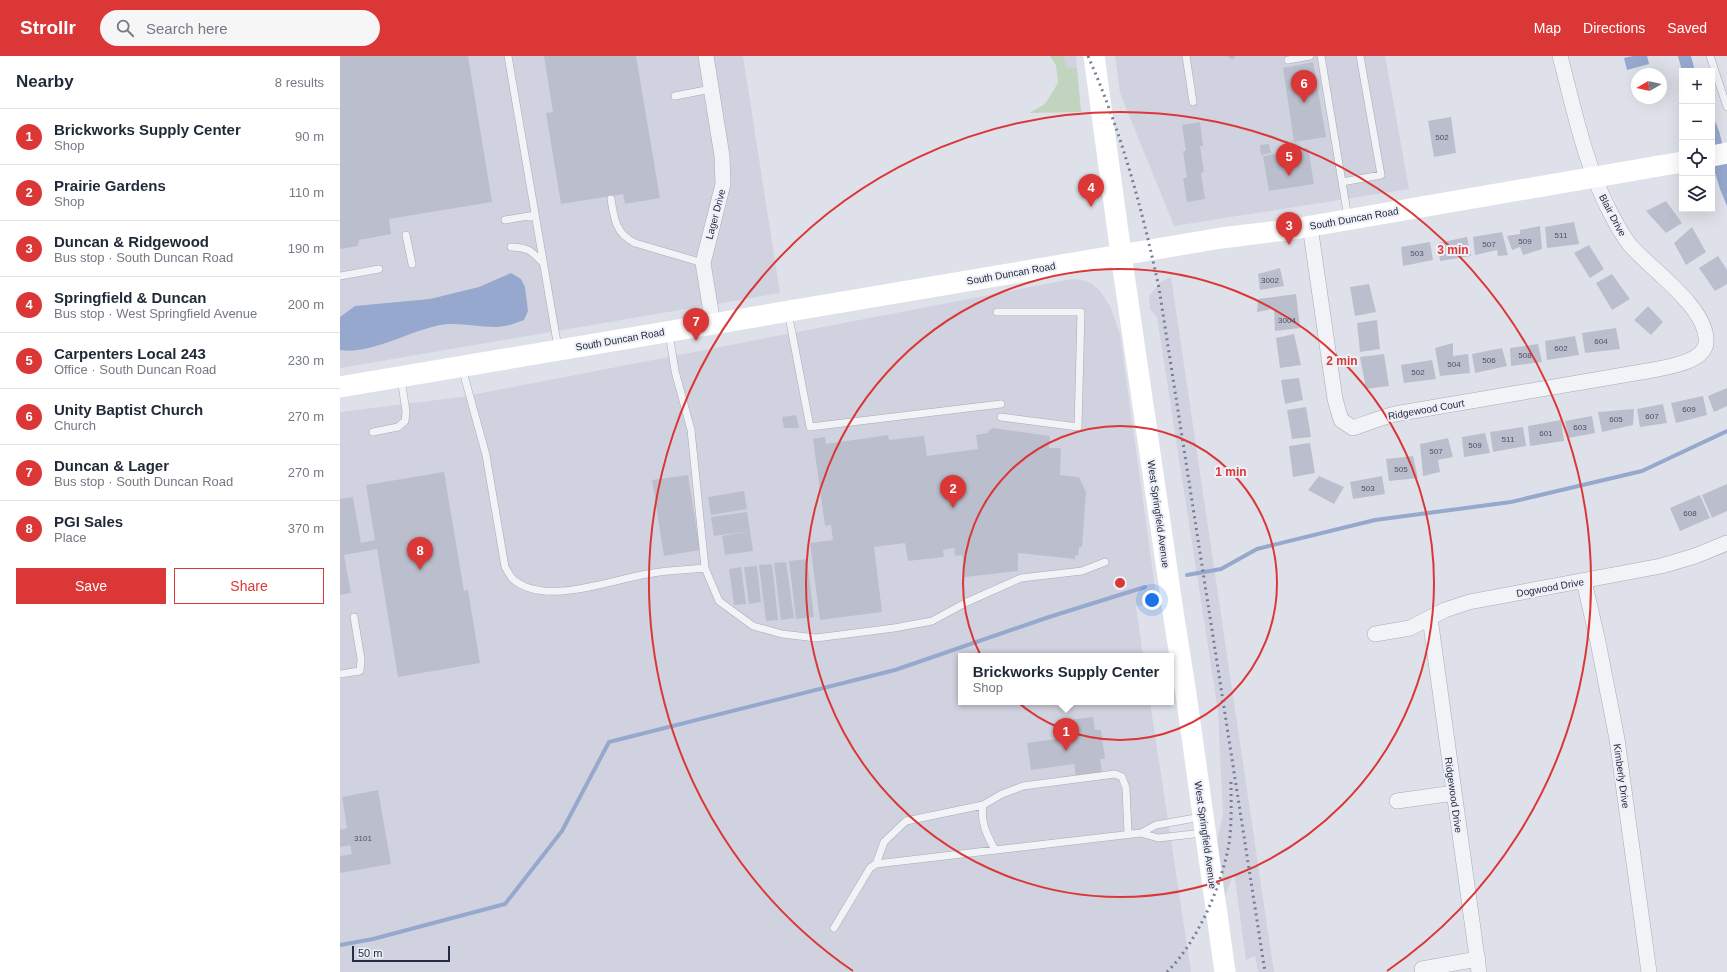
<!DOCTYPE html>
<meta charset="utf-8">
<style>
:root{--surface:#fff;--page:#f6f6f7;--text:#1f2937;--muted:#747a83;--line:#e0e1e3;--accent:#db3737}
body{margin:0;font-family:Helvetica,sans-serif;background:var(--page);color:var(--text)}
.controls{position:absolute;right:12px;top:12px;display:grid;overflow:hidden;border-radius:0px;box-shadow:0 4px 16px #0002}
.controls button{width:36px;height:36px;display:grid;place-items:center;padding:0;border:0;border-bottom:1px solid var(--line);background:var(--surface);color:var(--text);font:20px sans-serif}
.compass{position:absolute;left:1291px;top:12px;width:36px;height:36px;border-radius:50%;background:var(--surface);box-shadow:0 4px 16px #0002;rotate:261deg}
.scale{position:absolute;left:12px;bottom:10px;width:98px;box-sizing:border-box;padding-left:4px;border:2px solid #262c42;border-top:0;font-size:11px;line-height:14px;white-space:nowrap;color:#262c42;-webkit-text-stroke:3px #eef0f7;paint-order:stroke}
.you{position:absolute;left:812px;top:544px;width:14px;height:14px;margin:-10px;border:3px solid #fff;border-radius:50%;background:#1a73e8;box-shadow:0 0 0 6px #1a73e833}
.badge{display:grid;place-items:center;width:26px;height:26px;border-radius:50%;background:var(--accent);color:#fff;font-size:13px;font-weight:700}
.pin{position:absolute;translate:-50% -33px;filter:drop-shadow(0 1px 2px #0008)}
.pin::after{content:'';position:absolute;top:21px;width:14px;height:12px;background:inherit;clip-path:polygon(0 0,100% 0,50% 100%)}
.popup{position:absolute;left:618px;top:597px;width:216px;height:52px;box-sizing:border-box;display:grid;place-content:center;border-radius:0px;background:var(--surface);filter:drop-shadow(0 1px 3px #0005);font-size:13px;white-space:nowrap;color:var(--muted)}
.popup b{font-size:15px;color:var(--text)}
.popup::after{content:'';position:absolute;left:50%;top:100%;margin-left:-8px;border:8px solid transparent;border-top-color:var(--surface)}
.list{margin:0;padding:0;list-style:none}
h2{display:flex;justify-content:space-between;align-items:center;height:52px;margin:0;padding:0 16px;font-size:17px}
h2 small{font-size:13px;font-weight:400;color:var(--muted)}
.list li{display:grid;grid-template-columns:26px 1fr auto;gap:12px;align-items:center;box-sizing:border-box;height:56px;padding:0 16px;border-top:1px solid var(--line)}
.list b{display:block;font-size:15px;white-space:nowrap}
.list p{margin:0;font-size:13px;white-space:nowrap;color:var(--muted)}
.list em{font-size:13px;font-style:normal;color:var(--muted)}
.actions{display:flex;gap:8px;padding:12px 16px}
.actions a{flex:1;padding:9px 0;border:1px solid var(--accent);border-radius:0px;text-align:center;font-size:14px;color:var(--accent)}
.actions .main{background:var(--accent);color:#fff}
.icon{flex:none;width:22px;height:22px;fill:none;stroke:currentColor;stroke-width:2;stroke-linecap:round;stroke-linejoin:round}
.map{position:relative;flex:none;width:1387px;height:916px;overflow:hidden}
header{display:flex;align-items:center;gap:24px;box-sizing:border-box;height:56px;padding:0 20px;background:var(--accent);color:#fff}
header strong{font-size:19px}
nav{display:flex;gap:22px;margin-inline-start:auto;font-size:14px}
.search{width:280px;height:36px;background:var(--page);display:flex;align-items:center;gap:10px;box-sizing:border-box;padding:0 14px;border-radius:22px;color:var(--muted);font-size:15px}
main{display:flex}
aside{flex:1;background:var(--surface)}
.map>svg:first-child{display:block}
.built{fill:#d0d3df}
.green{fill:#c1d4bf}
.water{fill:#96a8cd}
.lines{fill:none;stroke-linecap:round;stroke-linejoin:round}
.stream{stroke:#96a8cd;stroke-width:4}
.building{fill:#bbbfcd}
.service-casing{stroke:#a7abb7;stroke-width:8}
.minor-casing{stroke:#a7abb7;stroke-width:16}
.service{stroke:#f1f3f7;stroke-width:7}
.minor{stroke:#f1f3f7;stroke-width:15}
.secondary{stroke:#fff;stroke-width:21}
.rail{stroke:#767d94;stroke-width:3;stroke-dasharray:2 4;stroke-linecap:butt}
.ring{fill:none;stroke:#db3737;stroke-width:2}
.labels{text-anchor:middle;stroke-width:4;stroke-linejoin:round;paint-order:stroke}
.number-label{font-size:8px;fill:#4b5165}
.street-label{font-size:10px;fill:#262c42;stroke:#eef0f7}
.centre{fill:#db3737;stroke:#eef0f7;stroke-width:2}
.ring-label{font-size:12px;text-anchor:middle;font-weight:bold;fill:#db3737;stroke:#eef0f7;stroke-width:4;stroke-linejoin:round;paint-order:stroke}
</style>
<header>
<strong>Strollr</strong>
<div class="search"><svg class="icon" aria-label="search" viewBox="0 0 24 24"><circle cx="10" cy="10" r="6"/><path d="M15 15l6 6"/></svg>Search here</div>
<nav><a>Map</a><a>Directions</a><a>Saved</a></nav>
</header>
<main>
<aside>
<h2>Nearby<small>8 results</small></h2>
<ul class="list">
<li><span class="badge">1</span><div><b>Brickworks Supply Center</b><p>Shop</p></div><em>90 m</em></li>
<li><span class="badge">2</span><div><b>Prairie Gardens</b><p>Shop</p></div><em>110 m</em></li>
<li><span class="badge">3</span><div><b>Duncan &amp; Ridgewood</b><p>Bus stop · South Duncan Road</p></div><em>190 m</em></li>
<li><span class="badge">4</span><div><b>Springfield &amp; Duncan</b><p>Bus stop · West Springfield Avenue</p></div><em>200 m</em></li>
<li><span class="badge">5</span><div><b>Carpenters Local 243</b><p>Office · South Duncan Road</p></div><em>230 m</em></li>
<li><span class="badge">6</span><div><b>Unity Baptist Church</b><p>Church</p></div><em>270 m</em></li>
<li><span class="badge">7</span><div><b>Duncan &amp; Lager</b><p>Bus stop · South Duncan Road</p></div><em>270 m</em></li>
<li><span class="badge">8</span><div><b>PGI Sales</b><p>Place</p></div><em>370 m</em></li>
</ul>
<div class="actions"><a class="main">Save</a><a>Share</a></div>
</aside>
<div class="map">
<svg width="1387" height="916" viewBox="0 0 1387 916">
<rect width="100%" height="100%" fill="#dee1e9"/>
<path class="built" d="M0 0H403L440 237 0 312Z
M724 0H736L737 12 726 11Z
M775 0H1045L1069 133 834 170 780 37Z
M831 221 934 916H918L915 900 906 904 894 817 884 843 877 785 883 758 878 655 817 261 810 253 809 240 820 226Z
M732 223 741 224 751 227 761 236 771 252 780 278 817 546 796 550 803 600H621V646H810L851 916H0V356L121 341Z"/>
<path class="green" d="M710 0H724L726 11 737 12 741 56 689 57 705 48 718 27 716 9Z"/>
<path class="water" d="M1293 0H1307L1309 8 1287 14 1284 2Z
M1338 0H1351L1355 15H1342Z
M1372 57 1379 75 1387 106V150L1380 133 1372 107Z
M171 217 181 223 185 231 188 255 184 264C174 268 165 271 155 271 137 271 118 266 100 269 70 275 29 299 0 294V261L15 250 90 243 139 231Z"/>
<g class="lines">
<path class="stream" d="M847 519 881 513 917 493 1035 464 1171 446 1302 415 1387 375
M0 889 33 883 165 848 222 775 269 686 555 614 709 561 805 531"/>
</g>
<path class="building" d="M0 0H128L152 146 49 163 51 178 19 184 18 190 0 193Z
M204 0H296L320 142 285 148 283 138 221 148 206 57 213 56Z
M887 0H895L893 4Z
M973 6 986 81 954 86 943 12Z
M1111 61 1116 97 1094 101 1088 65Z
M860 66 863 90H860L864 116 861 117 865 143 847 146 843 122H847L843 95H846L842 69Z
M929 88 931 97 921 99 920 89Z
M968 92 974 128 929 135 923 100Z
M1326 145 1342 167 1326 177 1306 155Z
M1234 166 1239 188 1207 192 1205 171Z
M1200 170 1202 193 1183 199 1180 191 1172 194 1167 180 1180 178V174Z
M1352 171 1366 196 1346 209 1334 187Z
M1162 176 1168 199 1158 200 1157 194 1135 199 1133 181Z
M1127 181 1131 200 1100 205 1098 187Z
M1090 186 1093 204 1063 210 1061 191Z
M1249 189 1264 213 1250 222 1234 197Z
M1378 200 1387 214V228L1375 235 1359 212Z
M940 212 944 230 920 234 918 218Z
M1272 218 1290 243 1272 254 1256 227Z
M1029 228 1036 256 1015 260 1010 231Z
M956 238 960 272 935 275 934 253 917 256 918 243Z
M1308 250 1323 266 1311 279 1294 264Z
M1037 264 1040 293 1020 296 1017 267Z
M1276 272 1280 293 1245 297 1242 277Z
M954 278 961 309 940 312 936 282Z
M1235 280 1239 299 1207 304 1205 285Z
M1113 287V300L1128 298 1130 317 1100 320 1095 292Z
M1198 288 1202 306 1171 310 1170 292Z
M1162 292 1167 310 1135 317 1132 298Z
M1044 298 1049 330 1026 333 1020 301Z
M1092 304 1096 323 1064 327 1061 309Z
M959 322 963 344 945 348 941 324Z
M1387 332V350L1374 356 1368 340Z
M1363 340 1367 359 1336 367 1331 347Z
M1323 348 1327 367 1300 371 1297 353Z
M966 351 971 381 952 383 947 354Z
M1294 353 1293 369 1262 376 1258 356Z
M456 359 459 372H444L442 361Z
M1252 360 1255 377 1228 382 1225 365Z
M1221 364 1224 385 1190 390 1188 370Z
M1183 371 1186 390 1153 396 1150 376Z
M653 372 710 380 709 392H721L720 419 739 421 746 436 742 491H739L738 500 735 499V503L678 497V515L625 521 622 499 615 500 614 492 603 494 604 501 568 505 565 487 534 491 542 556 480 564 470 487 493 484 491 469 485 470 473 383 485 381 486 388 548 379 549 384 584 380 587 400 638 393 636 379 648 377V375Z
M1145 377 1150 397 1124 401 1122 381Z
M1108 382 1113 401 1098 404 1100 416 1083 420 1080 388Z
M970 387 975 417 953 421 949 390Z
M1073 400 1078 422 1049 425 1046 403Z
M104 416 124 535 128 534 140 607 58 621 37 493 4 499 11 537 0 539V443L13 441 21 487 35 484 26 429Z
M348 419 360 494 324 500 312 424Z
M979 420 1004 431 994 448 968 434Z
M1042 420 1045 438 1013 443 1010 426Z
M1387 428V455L1372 462 1362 439Z
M404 435 407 453 371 459 368 441Z
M1360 439 1370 462 1340 475 1330 452Z
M407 456 410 475 374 480 371 461Z
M410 475 413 495 385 499 382 480Z
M467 503 474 561 456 563 449 505Z
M446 506 454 562 441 564 434 507Z
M432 508 438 564 426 565 419 509Z
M417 510 421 546 409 548 404 511Z
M401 511 406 548 394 549 389 513Z
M753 661 755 674H761L765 703H760L762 716 736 720 734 708 691 714 687 687 730 681 728 664Z
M38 734 51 808 0 817V800L12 798 10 789 0 791V774L7 772 2 741Z"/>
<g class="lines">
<g class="service-casing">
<path id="service" d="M168 0 218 292
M846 0 853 46
M981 0 1008 162
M1370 0 1387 51
M948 4 970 0
M335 40 371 33
M1002 126 1041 119 1020 0
M271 143C274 163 276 178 295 187L363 207
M165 164 195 159
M66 179 72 208
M171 191C189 192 191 194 203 207
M0 220 39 213
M448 256 470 371 661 348
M657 256H741L738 371 661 361
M329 277 335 315 351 374 365 512 379 545 413 570 442 578 476 582 554 572 592 565 627 546 681 522 742 515 765 506
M122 312 146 399 165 511C168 515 170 521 174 524 207 551 275 522 313 517 330 514 348 514 365 512
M33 376 58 371 65 365 66 355 61 323
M0 618 20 615 21 603 14 561
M801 777 818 782 863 777
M655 794C647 779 640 766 643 749L662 738 683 730 775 718 782 721 786 732 788 778
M536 808 544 786 566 765 643 749
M494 872 530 812 536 808 801 777 816 769 861 761"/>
</g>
<g class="minor-casing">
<path id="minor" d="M366 0 382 100 383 128 363 207 373 268
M970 170 995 343 1001 364 1013 372C1027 367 1040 362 1055 358L1313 314C1328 311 1364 306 1366 287 1369 252 1310 213 1290 189 1282 179 1277 169 1271 158 1245 109 1234 53 1220 0
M1244 525 1258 586 1277 683 1309 916
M1090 562 1139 916
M1035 578 1070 572 1105 554 1129 546 1321 510 1355 500 1387 487
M1057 745 1114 737
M1082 913 1138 903"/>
</g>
<use href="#service" class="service"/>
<use href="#minor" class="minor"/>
<path class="secondary" d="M754 0 781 198 834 562 846 638 885 916
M1372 100 1387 97
M0 331 881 182 954 173 1342 106"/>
<path class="rail" d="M748 0C781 75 802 152 819 232L925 916
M827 916C858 885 881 831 889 788 892 767 891 745 891 724"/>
</g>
<g class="ring">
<circle cx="780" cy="527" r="157"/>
<circle cx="780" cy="527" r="314"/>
<path d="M513 915A471 471 0 1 1 1047 915"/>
</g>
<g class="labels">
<g class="number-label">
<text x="1102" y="84">502</text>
<text x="1221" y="182">511</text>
<text x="1185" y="188">509</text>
<text x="1149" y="191">507</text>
<text x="1077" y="200">503</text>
<text x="930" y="227">3002</text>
<text x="947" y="267">3004</text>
<text x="1261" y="288">604</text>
<text x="1221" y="295">602</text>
<text x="1185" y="302">508</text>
<text x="1149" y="307">506</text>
<text x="1114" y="311">504</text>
<text x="1078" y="319">502</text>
<text x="1349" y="356">609</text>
<text x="1312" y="363">607</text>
<text x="1276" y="366">605</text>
<text x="1240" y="374">603</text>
<text x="1206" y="380">601</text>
<text x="1168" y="386">511</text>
<text x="1135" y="392">509</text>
<text x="1096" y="398">507</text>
<text x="1061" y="416">505</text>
<text x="1028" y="435">503</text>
<text x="1350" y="460">608</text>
<text x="23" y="785">3101</text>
</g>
<g class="street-label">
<text transform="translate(375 158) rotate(-75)" y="4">Lager Drive</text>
<text transform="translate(1273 159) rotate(62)" y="4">Blair Drive</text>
<text transform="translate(1014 162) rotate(-10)" y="4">South Duncan Road</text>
<text transform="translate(671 217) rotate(-10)" y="4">South Duncan Road</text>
<text transform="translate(280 283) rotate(-10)" y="4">South Duncan Road</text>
<text transform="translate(1086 353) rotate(-10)" y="4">Ridgewood Court</text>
<text transform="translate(819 458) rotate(82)" y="4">West Springfield Avenue</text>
<text transform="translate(1210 531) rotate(-10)" y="4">Dogwood Drive</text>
<text transform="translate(1282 720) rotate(82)" y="4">Kimberly Drive</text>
<text transform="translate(1114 739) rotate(82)" y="4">Ridgewood Drive</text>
<text transform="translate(866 779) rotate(82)" y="4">West Springfield Avenue</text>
</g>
</g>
<circle cx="780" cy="527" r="6" class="centre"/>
<g class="ring-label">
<text x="1113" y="198">3 min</text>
<text x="1002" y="309">2 min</text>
<text x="891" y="420">1 min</text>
</g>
</svg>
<div class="controls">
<button>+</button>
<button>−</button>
<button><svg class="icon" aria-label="locate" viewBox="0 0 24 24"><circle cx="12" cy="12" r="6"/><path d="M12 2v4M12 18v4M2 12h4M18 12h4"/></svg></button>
<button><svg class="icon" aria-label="layers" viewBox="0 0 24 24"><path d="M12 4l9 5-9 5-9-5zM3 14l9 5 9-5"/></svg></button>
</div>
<svg class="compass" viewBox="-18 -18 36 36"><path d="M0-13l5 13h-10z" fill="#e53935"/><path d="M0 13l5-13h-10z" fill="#747a83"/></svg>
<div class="scale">50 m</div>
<div class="you"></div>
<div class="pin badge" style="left:726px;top:695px">1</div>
<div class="popup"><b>Brickworks Supply Center</b>Shop</div>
<div class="pin badge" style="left:613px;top:452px">2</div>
<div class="pin badge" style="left:949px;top:189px">3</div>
<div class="pin badge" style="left:751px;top:151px">4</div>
<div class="pin badge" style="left:949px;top:120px">5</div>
<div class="pin badge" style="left:964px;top:47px">6</div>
<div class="pin badge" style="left:356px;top:285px">7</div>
<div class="pin badge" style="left:80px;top:514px">8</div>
</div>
</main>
